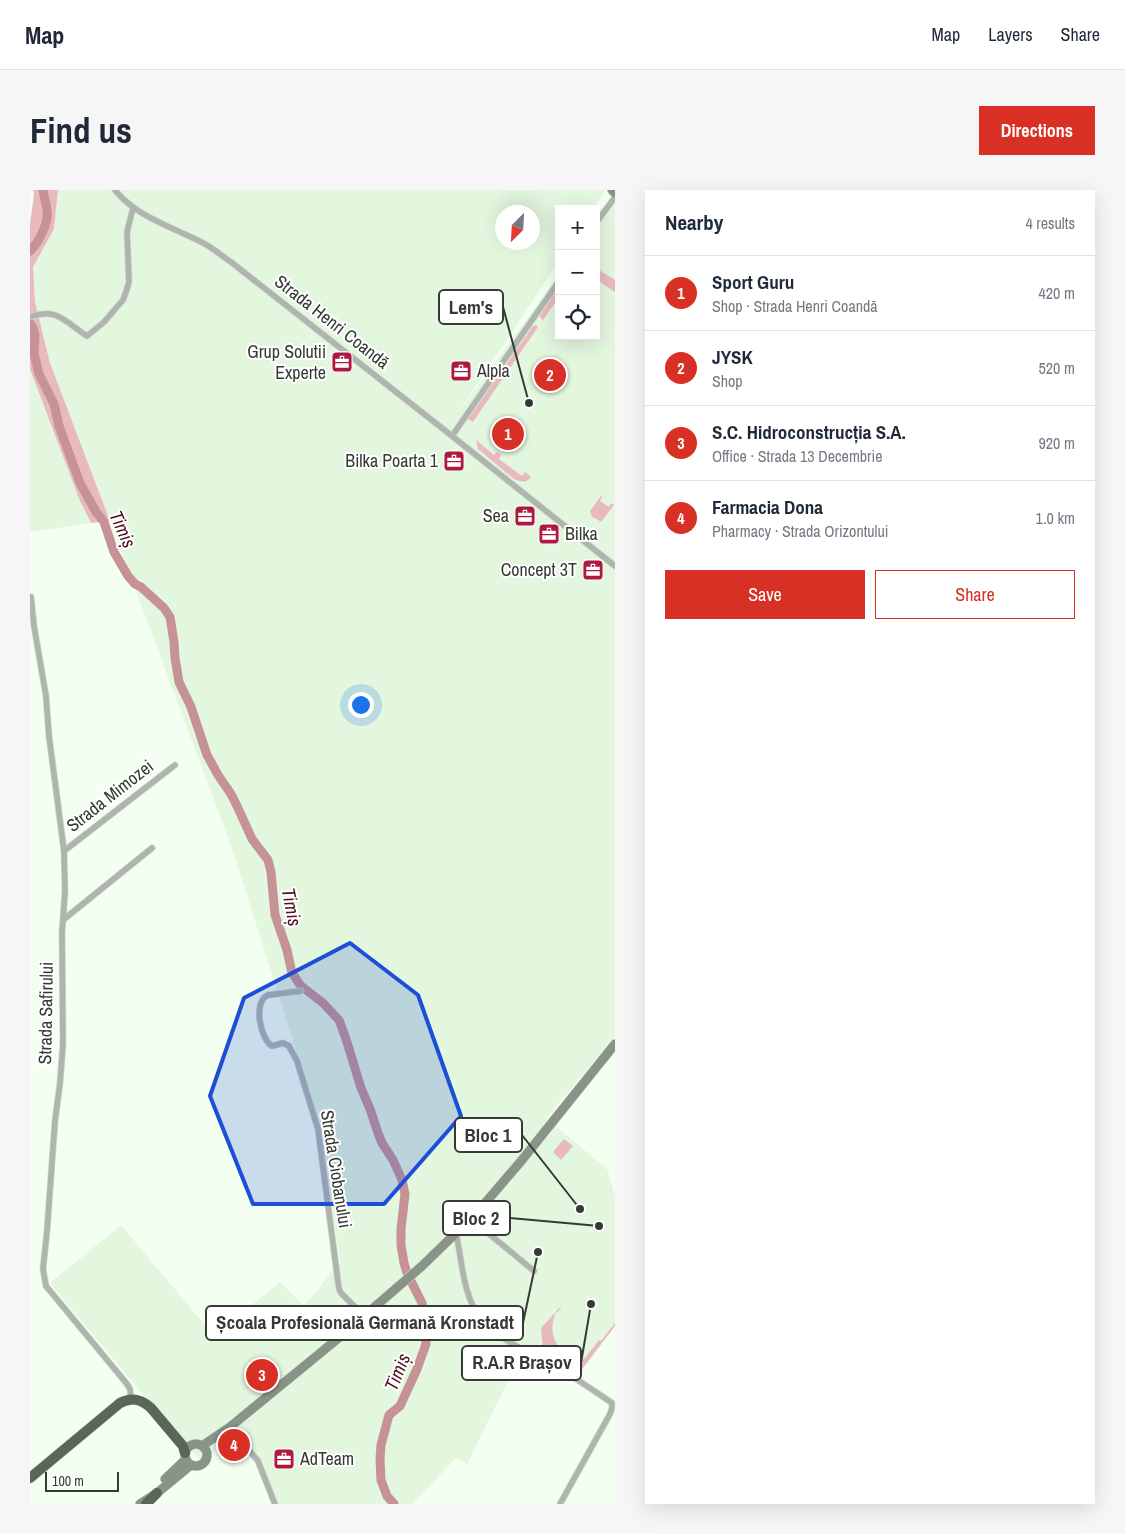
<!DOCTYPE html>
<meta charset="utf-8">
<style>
:root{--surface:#fff;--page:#f6f6f7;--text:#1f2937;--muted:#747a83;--line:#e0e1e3;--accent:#d93025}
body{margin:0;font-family:"Archivo Narrow",sans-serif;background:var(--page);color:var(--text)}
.controls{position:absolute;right:15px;top:15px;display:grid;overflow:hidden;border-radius:0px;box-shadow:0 5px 20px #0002}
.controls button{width:45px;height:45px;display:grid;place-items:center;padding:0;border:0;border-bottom:1px solid var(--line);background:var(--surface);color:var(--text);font:25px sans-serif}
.compass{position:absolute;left:465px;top:15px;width:45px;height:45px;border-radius:50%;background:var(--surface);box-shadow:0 5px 20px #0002;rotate:204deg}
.scale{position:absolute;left:15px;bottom:12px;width:74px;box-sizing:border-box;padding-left:5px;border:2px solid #353b34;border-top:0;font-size:14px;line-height:18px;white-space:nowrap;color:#353b34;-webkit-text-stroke:4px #fff;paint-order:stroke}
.you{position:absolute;left:330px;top:514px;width:18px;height:18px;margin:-12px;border:4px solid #fff;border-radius:50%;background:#1a73e8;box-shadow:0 0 0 8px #1a73e833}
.badge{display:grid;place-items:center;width:32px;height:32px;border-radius:50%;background:var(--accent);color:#fff;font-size:16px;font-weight:700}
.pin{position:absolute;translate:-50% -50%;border:2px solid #fff;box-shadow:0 1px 5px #0006}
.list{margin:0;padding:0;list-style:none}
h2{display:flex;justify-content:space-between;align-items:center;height:65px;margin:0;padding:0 20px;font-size:21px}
h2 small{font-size:16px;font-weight:400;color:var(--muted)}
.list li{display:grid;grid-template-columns:32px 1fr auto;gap:15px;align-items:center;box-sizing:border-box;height:75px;padding:0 20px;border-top:1px solid var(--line)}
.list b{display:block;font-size:19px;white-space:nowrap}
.list p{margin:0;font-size:16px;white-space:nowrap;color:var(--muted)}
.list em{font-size:16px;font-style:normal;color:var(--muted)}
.actions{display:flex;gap:10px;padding:15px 20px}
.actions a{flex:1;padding:11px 0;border:1px solid var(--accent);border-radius:0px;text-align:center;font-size:18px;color:var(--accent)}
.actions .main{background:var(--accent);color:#fff}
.icon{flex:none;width:28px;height:28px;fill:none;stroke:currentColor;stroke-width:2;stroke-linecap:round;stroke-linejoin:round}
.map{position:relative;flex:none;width:585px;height:1314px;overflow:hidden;border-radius:0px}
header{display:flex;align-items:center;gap:30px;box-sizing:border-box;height:70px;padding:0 25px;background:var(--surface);border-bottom:1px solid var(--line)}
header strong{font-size:24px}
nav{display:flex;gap:28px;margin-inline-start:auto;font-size:18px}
.intro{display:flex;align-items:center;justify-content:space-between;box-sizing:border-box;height:120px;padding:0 30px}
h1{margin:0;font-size:35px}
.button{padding:12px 22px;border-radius:0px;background:var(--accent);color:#fff;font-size:18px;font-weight:700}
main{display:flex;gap:30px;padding:0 30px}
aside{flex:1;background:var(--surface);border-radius:0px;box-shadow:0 5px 20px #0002}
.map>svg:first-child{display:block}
.built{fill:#e3f6de;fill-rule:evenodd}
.green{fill:#e8babd}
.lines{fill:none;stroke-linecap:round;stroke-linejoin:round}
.river{stroke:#c69296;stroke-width:9}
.street-casing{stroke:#d1dccf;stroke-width:7}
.secondary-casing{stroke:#d1dccf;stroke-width:10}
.highway-casing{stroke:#d1dccf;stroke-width:11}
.street{stroke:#afb5ae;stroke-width:5.5}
.secondary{stroke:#8a9388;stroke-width:9}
.highway{stroke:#5a6657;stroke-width:10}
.marked{fill:#1d4ed8;fill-opacity:0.2;stroke:#1d4ed8;stroke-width:4;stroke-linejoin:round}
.labels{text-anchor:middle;stroke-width:4;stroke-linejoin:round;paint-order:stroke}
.street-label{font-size:18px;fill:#353b34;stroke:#fff}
.poi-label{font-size:18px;fill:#353b34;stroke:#fff;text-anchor:end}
.water-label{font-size:19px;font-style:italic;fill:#50111e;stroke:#fff}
.leader{fill:none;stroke:#353b34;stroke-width:2}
.callout-dot{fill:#353b34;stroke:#fff;stroke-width:2}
.callout{fill:#fff;stroke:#353b34;stroke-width:2}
.callout-label{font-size:19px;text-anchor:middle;font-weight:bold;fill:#353b34}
</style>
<header>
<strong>Map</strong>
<nav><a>Map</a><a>Layers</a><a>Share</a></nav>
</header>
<div class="intro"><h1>Find us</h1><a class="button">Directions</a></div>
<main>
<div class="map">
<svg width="585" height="1314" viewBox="0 0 585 1314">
<rect width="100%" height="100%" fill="#f3fff1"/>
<path class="built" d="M28 0H575L563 19H529V71L426 226 529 85V146H566V33L585 7V846L516 928 577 979 585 1005V1136L547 1186 503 1171 491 1165 437 1274 426 1268 382 1314H244L238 1306 234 1288 225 1270 204 1245 172 1272 135 1231 20 1093 91 1035 184 1146 250 1092 274 1116 310 1072 291 939 203 661 80 331 20 173 5 112 3 77 24 39ZM472 22H502V52H472Z
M0 179 50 311 61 333 0 342Z"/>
<path class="green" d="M3 0H28L24 39 3 77 5 112 20 173 80 331 61 333 50 311 0 179V34L4 4Z
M566 78 585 90V102L566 89Z
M529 97V107L513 130 510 127V125Z
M506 135 508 137 443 232 438 229 503 136Z
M446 250 464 265 467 262 471 265 469 269 492 286 495 282 501 287C497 293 490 292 484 289L448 259Z
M571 306 572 307 570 311 579 317 581 313 584 315 571 332 565 328 562 327 560 321Z
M534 949 543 956 531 970 523 962Z
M532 1115 528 1122H526C518 1139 524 1155 537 1167L534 1173 513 1161 511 1138Z
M585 1133V1136L550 1182 542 1178 555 1168 569 1150 571 1151Z"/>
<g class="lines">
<path class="river" d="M0 61C9 52 19 33 17 20 16 13 14 7 13 0
M0 133 3 138 5 146 4 163 9 184 24 214 29 236 50 293 66 322 74 332 84 362 98 386 105 394 111 397 134 418 140 427 144 452 145 468 149 492 161 517 177 565 188 585 201 604 208 618 222 649 238 670 241 682 245 725 257 760 262 783 271 796 293 813 309 830 316 849 331 898 340 919 348 943 352 953 363 970 372 990 375 1004 371 1039V1055L374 1073 377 1083 392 1113 395 1127 396 1154 387 1179 370 1216 359 1225 351 1255 350 1269 351 1290 357 1306 364 1314"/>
<g class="street-casing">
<path id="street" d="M85 0C106 27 145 38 175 54 184 59 192 66 201 72L422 246 585 376
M566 33 585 7
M0 127C28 117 35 132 57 146L74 132 93 110 96 102 99 92 97 42 103 18
M422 246 529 91
M1 407 4 436 16 506 19 546 34 661 35 701 33 730
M34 661 145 575
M271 801 238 805C222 812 231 850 242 856L253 853 259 856 267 871 288 939 309 1099 311 1103 334 1126
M441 1029 504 1081
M426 1043C432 1071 433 1105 450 1128 465 1149 510 1167 533 1181 550 1191 566 1202 582 1213
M101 1209 100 1199 97 1194 16 1096 13 1079 17 1041 25 931 30 893 33 854 32 742 33 730 122 658
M200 1237 228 1271 245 1314
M530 1314 580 1224 582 1218V1213"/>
</g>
<g class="secondary-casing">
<path id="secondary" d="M582 0 585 3
M155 1265a11 11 0 1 1 22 0a11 11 0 1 1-22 0Z
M172 1256 200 1237 311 1146 392 1076 426 1043 450 1019 492 970 585 854
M135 1289 156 1269
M110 1314 127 1303 161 1275"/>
</g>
<g class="highway-casing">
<path id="highway" d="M0 1288 90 1213C102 1207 111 1209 121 1218L153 1256 155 1263
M116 1314 127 1303"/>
</g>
<use href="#street" class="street"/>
<use href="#secondary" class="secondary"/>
<use href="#highway" class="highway"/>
</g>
<path class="marked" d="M320 753 388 805 431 926 354 1014H223L180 906 214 808Z"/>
<defs>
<g id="office-square" transform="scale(1.125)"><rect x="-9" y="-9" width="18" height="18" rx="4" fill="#ad193f" stroke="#fff"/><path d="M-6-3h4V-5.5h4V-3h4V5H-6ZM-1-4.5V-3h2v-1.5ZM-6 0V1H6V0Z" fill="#fff"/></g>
</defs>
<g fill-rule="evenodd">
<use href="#office-square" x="312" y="172"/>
<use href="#office-square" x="431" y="181"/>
<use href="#office-square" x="424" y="271"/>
<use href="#office-square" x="495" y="326"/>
<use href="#office-square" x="519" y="344"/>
<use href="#office-square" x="563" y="380"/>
<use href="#office-square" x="254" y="1269"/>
</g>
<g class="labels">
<g class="street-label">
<text transform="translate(302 132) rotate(38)" y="6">Strada Henri Coandă</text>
<text transform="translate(80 606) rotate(-38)" y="6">Strada Mimozei</text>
<text transform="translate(16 823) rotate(-89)" y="6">Strada Safirului</text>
<text transform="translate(306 979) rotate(81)" y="6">Strada Ciobanului</text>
</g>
<g class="poi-label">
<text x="296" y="168">Grup Solutii<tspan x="296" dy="21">Experte</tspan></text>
<text x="447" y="187" text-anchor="start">Alpla</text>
<text x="408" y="277">Bilka Poarta 1</text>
<text x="479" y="332">Sea</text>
<text x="535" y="350" text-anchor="start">Bilka</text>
<text x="547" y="386">Concept 3T</text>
<text x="270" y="1275" text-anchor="start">AdTeam</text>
</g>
<g class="water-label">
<text transform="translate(93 339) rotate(66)" y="7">Timiș</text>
<text transform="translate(262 717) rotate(79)" y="7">Timiș</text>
<text transform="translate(367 1182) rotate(-68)" y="7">Timiș</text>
</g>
</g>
<path class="leader" d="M499 213L473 117M550 1019L492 945M569 1036L480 1028M508 1062L493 1133M561 1114L551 1173"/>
<g class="callout-dot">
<circle cx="499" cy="213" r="5"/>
<circle cx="550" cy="1019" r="5"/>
<circle cx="569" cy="1036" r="5"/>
<circle cx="508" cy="1062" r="5"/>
<circle cx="561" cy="1114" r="5"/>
</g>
<g class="callout">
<rect x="409" y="100" width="64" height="34" rx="5"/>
<rect x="425" y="928" width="67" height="34" rx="5"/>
<rect x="413" y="1011" width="67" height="34" rx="5"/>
<rect x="176" y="1116" width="317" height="34" rx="5"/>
<rect x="432" y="1156" width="119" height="34" rx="5"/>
</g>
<g class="callout-label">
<text x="441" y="124">Lem's</text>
<text x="458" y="952">Bloc 1</text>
<text x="446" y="1035">Bloc 2</text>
<text x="335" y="1139">Școala Profesională Germană Kronstadt</text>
<text x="492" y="1179">R.A.R Brașov</text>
</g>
</svg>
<div class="controls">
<button>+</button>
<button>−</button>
<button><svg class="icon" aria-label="locate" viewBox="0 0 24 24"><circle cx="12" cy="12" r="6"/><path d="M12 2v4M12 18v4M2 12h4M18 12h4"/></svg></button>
</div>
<svg class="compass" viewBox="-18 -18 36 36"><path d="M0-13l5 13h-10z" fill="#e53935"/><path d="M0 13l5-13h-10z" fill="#747a83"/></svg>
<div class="scale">100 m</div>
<div class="you"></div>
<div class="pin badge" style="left:478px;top:244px">1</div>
<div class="pin badge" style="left:520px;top:185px">2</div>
<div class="pin badge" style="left:232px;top:1185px">3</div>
<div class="pin badge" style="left:204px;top:1255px">4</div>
</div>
<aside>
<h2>Nearby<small>4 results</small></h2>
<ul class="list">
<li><span class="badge">1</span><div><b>Sport Guru</b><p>Shop · Strada Henri Coandă</p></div><em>420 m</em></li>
<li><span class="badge">2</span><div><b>JYSK</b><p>Shop</p></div><em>520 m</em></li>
<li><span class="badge">3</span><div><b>S.C. Hidroconstrucția S.A.</b><p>Office · Strada 13 Decembrie</p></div><em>920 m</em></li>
<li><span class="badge">4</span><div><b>Farmacia Dona</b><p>Pharmacy · Strada Orizontului</p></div><em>1.0 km</em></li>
</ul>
<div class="actions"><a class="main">Save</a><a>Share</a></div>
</aside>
</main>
